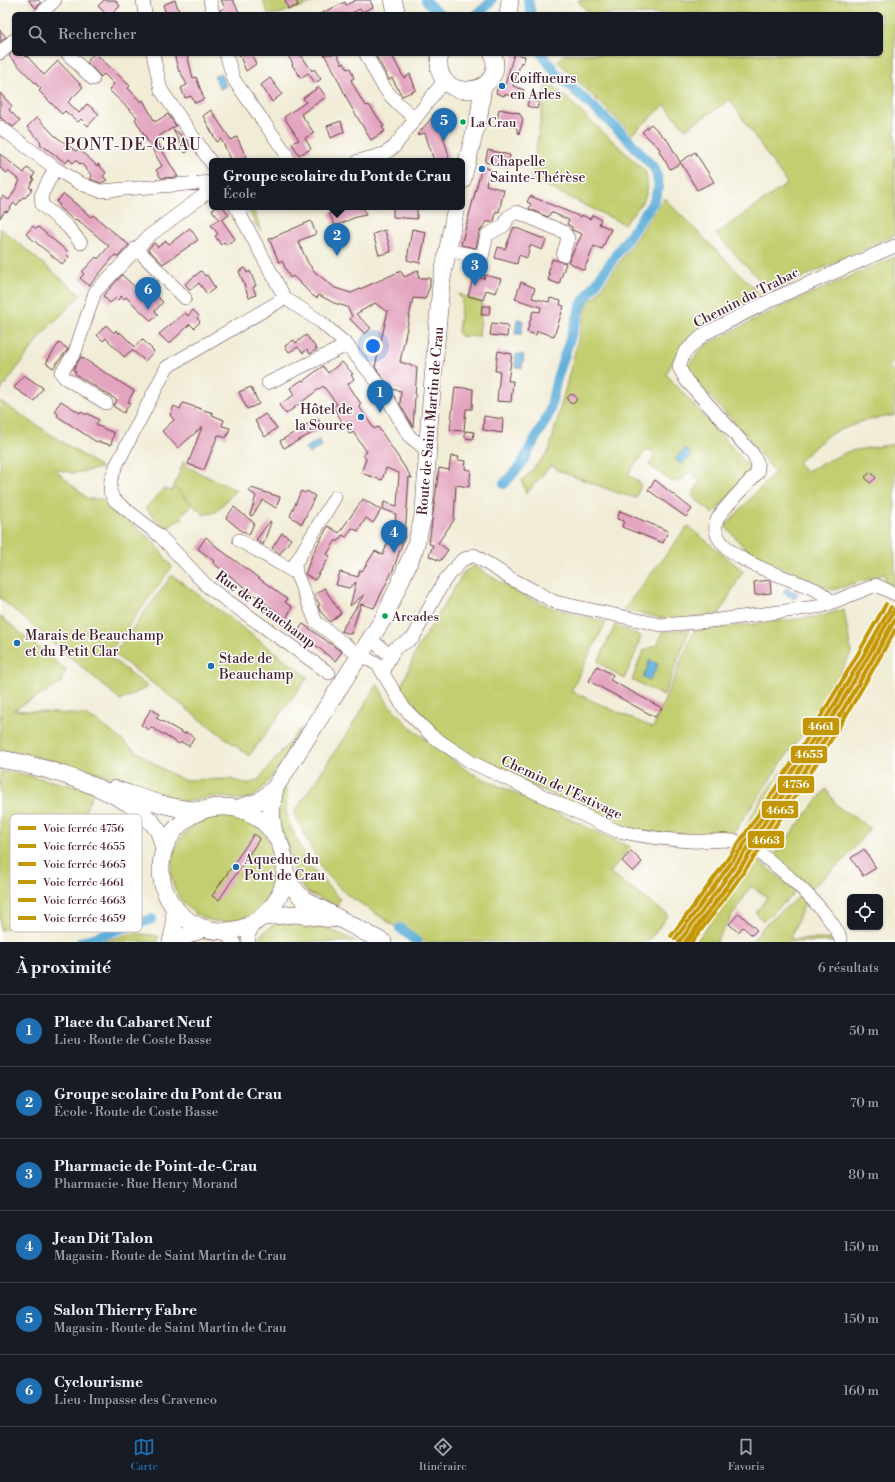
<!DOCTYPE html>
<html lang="fr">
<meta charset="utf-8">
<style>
:root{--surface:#171b24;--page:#242831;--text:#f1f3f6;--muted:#9ea1a6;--line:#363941;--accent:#1f6fb2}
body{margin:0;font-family:"Libre Bodoni",serif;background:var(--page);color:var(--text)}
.controls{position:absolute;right:12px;bottom:12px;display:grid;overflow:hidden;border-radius:6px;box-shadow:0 1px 3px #0004}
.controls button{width:36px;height:36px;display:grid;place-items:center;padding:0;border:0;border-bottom:1px solid var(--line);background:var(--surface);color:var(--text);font:20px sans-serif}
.you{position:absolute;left:373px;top:346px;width:14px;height:14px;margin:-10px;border:3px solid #fff;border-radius:50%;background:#1a73e8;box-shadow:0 0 0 6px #1a73e833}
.badge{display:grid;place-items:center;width:26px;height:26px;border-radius:50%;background:var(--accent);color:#fff;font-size:13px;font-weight:700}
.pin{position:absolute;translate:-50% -33px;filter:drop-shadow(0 1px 2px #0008)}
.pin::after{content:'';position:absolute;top:21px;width:14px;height:12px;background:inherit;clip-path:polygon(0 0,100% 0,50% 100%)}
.popup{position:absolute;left:209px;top:158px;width:256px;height:52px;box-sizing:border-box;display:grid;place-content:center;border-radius:6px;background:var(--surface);filter:drop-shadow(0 1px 3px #0005);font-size:13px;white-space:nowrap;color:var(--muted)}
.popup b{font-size:15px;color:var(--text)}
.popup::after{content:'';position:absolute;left:50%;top:100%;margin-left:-8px;border:8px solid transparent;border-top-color:var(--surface)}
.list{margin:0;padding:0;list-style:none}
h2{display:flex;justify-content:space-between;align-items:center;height:52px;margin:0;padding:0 16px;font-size:17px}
h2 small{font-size:13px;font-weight:400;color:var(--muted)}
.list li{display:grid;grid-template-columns:26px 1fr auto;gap:12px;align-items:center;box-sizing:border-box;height:72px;padding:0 16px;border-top:1px solid var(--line)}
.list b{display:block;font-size:15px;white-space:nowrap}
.list p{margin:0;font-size:13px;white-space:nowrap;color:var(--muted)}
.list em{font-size:13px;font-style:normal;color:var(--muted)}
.icon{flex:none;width:22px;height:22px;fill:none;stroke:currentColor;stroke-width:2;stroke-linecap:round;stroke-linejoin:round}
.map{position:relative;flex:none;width:895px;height:942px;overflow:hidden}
.search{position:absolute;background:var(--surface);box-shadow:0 1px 3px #0004;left:12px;right:12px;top:12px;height:44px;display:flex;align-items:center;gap:10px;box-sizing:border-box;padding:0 14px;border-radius:6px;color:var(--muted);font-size:15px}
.sheet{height:484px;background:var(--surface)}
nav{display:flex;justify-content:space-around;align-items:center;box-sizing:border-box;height:56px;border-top:1px solid var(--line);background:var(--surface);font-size:11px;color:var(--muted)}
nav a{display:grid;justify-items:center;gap:2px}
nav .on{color:var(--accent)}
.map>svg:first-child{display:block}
.green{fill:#c2ce70;stroke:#86764e}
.water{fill:#5fafd9;stroke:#546782}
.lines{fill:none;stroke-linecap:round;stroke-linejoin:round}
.canal{stroke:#5fafd9;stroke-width:10}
.building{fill:#e3a4bf}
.minor-casing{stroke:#633e44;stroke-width:14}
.major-casing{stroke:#633e44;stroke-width:18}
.minor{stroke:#fff;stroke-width:13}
.major{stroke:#fff;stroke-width:17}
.rail-1-casing{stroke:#fff;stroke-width:7}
.rail-2-casing{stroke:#fff;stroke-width:7}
.rail-3-casing{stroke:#fff;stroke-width:7}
.rail-4-casing{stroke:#fff;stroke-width:7}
.rail-5-casing{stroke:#fff;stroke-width:7}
.rail-6-casing{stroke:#fff;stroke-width:7}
.rail-1{stroke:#c39606;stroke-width:4}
.rail-2{stroke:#c39606;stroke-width:4}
.rail-3{stroke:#c39606;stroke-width:4}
.rail-4{stroke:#c39606;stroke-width:4}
.rail-5{stroke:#c39606;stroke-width:4}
.rail-6{stroke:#c39606;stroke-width:4}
.poi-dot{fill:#1f6fb2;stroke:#fff;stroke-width:1.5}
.bus-dot{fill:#00a651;stroke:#fff;stroke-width:1.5}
.labels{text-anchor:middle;stroke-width:3;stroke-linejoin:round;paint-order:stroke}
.bus-label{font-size:13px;fill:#4a1f2b;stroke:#fff;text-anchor:start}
.poi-label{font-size:14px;fill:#4a1f2b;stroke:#fff;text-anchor:start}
.street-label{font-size:14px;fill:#4a1f2b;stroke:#fff}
.quarter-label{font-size:16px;letter-spacing:1px;fill:#4a1f2b;stroke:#fff}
.key{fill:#fff;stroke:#c9bcbf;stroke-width:1}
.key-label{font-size:11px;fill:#4a1f2b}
.line-badge{stroke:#fff;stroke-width:1.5}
.badge-label{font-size:11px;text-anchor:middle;font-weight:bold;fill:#fff}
</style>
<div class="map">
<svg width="895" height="942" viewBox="0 0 895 942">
<rect width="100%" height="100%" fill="#fff"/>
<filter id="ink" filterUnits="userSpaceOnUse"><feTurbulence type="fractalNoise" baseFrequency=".025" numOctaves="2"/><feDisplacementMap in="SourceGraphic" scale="8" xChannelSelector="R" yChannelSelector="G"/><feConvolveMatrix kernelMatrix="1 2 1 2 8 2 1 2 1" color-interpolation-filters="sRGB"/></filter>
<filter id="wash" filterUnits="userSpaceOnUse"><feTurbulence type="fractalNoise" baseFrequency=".012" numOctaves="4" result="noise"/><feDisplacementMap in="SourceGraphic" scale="16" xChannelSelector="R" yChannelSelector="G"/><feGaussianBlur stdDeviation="0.9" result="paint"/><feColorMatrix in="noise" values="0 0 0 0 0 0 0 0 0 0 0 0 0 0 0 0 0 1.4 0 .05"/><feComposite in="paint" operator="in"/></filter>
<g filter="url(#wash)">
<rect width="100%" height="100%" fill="#f1ecd5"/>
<path class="green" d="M263 0H321L278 14H268Z
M578 0H895V235L771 292 716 234 787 184 730 100 685 129 665 105 632 134 557 61 565 54H881V14H589Z
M547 80 645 171C653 198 640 204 624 224L531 179Z
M664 198 763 297 703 326 681 347 666 374 752 470 713 514 692 496 700 481 690 472 682 479 672 482 649 465 655 454 647 449 628 474 641 484 636 498 618 493 559 471 551 465 526 494 522 481 549 451 589 298 594 299Z
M247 207H253L261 231 256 225Z
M0 228 81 295 45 331 0 391Z
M895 257V361L888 365 895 374V415L863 421 828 435 798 462 805 472 849 451 895 444V578L891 586 886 583 884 574 833 590 750 554 725 526 775 472 732 420 691 378 688 366 704 346 772 311Z
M458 294 482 302 479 337 460 336 458 332 462 300Z
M0 401 102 468 74 473 54 469 88 499H102L152 540 172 567 107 655 148 687 121 700 0 598Z
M184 461 187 467 236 490 216 512 203 515 174 486Z
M174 486 192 505 181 516 183 518 166 528 145 508 164 489 172 491Z
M688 526 743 571 719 614 672 620 623 610Z
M474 566 520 594 550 607 606 622 571 691 653 728 694 631 822 616 844 609 851 653 815 721 793 746 732 835C696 837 659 835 623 828 608 825 582 809 568 802 508 773 437 749 399 692L417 649 465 571Z
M172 575 308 677 249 756 114 654Z
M0 616 66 670 60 684 13 710 85 715 100 723 132 748 161 768 183 780 230 779 249 784 259 779 298 731 302 728C294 743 265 794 250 798 240 801 226 797 216 797 202 797 191 803 177 801 119 779 62 759 0 750V718L3 716 0 717Z
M615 625 641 636 636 652 624 679 598 662Z
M690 629 664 696 632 680 643 651 658 644 662 632Z
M377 683 388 704 412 729 469 772 630 847 610 873 668 915 648 942H419L346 894 322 869 294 813 357 718Z
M809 743V746L749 840 742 837C754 802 781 772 805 745Z
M0 772 18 773 94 791 69 846 138 866 136 886 0 930Z
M282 786 287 790 286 811 290 826 311 868 340 899 337 906 308 893 294 877 290 850 279 824 278 803Z
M826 789 837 806 870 828 847 857 810 890 774 855Z
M171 869a53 53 0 1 1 106 0a53 53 0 1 1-106 0Z
M756 859 795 890 792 896 763 921 756 913 767 897 751 886 717 940 718 942H696Z
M801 895 806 900 790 939H834L838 942H749L752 941 764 926Z
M292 919 316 923 358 942H258C263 927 278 923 292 919Z
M135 933 158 936 157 942H99Z"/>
<path class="water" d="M220 73 226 86 220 89 214 76Z
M517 319 523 320 522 334H515Z
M516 354 524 355 522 368 515 367Z
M319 440 322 446 309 454 305 448Z
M685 448 691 454 682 465 675 459Z
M786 588 798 593 795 599 783 593Z
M650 660 658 664 650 681 643 677Z"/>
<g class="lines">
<path class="canal" d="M426 0 433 9 441 14
M528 0 531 14
M477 14 485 8 492 0
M504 484 520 466 549 414 557 378 582 303 654 201 659 186 655 169 628 139 556 73 542 54
M400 928 417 942
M81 942 152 919"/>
</g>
<g id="blocks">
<path class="building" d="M28 0H38L41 3 36 8Z
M104 0H115L120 6 112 14H106L98 6Z
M175 0 180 14H166L163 5Z
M221 0H233L240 14H221L220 10 225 8Z
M285 0H296L298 6 288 9Z
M356 0H370L373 7 362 12 360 9 350 14H320L345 2 346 5Z
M0 30 6 37 0 42Z
M14 51V54H23L26 57 27 56 44 75 58 61 83 87 68 102 79 113 87 104 99 114 88 126 81 119 78 122 65 111 62 114 39 91 41 89 9 56Z
M93 54H96L130 86 128 88 141 102 143 100 155 122 168 114 176 126 159 136 160 138 156 140 178 177 161 178 156 170 162 166 135 119 137 117 109 90 114 84 104 74 101 77 87 62Z
M174 54H187L193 78 196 77 204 99 195 103 191 96 185 98 181 88 187 85 180 71 179 72Z
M239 54H251L256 64 246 71Z
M287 54H300L312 71 314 69 321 79 315 83 308 73 301 78 292 65 293 64Z
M324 54H337L342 64 344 63 347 69 350 68 354 78 351 80 363 103 364 102 366 106 369 105 384 126 382 127 385 131 371 140 350 105 331 65H330Z
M375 54H391L404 78 410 74 416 90 402 96 392 78 389 80 388 78Z
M514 54 525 56 523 63 521 62 513 86 524 90 522 97 510 94V96L505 94 504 96 496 93 499 83 505 85Z
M270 78 282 94 272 102 261 85Z
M319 87 326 97 301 114 314 133 305 138 311 149 299 155 292 143 299 140 284 117 306 102 303 98Z
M0 93 12 106 9 110 20 121 13 127 1 118 0 119Z
M529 99 539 102 537 109 527 106Z
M499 109 519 113 523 119 519 134 516 127 497 122Z
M211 110 231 140 237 137 246 157 237 161H232L221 139 217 142 203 116Z
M436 113 449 156 447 161H434L425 133 417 135Z
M37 117 55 136 76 151 79 149 97 166 98 164 106 173 103 176 107 180 101 183 90 179 92 176 81 163 80 164 76 160 73 163 69 159 66 163 40 144 41 142 27 127Z
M341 121 344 132 331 138 327 126Z
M651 124 668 141 680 162 695 152 714 182 697 190 681 163 670 169 659 151 660 149 642 132Z
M173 129 185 139 192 149 185 153Z
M488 150 510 155 507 168 485 162Z
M0 154 24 173 27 168 35 173 32 178 34 179 29 187 32 189 25 198 23 197 17 205 14 203 7 212 5 211 0 218V200L3 196 9 200 20 181 8 171 7 173 0 168Z
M482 167 490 169 486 185 504 190 499 212 496 211 494 222H486L479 233 476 248 461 245Z
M64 194 91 217 93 215 129 245 118 257 115 255 89 286 80 278 84 274 82 272 96 257 98 259 109 246 79 221 75 219 74 220 58 207 60 205 56 202Z
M530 196 581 217 582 215 590 219 592 215 601 219 599 224 611 229 602 249 594 246 584 270 568 262 582 234 572 230V227L567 224 569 220 551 212 548 217 529 209 531 204 527 202Z
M216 207H223L229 215 222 220 235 239 226 245 224 242 221 245 215 236 218 234 211 225 219 219 212 210Z
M344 207H363L366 215 356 217 335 226 329 213Z
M393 207H417V219L393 217Z
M311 221 316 234 298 241 308 263 315 272 335 288 351 293 401 271 404 277 419 270 418 278H430V286L425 299 413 298 400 362 417 367 413 427 400 404 401 391 391 389 375 367 388 310 387 312 375 303 356 314 371 328 365 334 350 319 352 316 347 307 334 303 319 295 317 298 313 296 293 276 290 278 282 261 279 262 269 239Z
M33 226 36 229 38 227 68 252 66 254 69 257 62 264 26 234Z
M514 227 546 240 542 250 530 245 527 258 519 255 517 264 495 258 498 247 505 249Z
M190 228 198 240 163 264 148 249 154 243 158 247 166 241 169 244Z
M412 229 426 232 420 263 407 260Z
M385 230 391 252 379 255 373 234Z
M552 259 566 263 559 284 548 280 550 274H548Z
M245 268 247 273 250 271 256 286 253 287 256 295 249 298 239 271Z
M201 271 205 276 207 275 215 288 207 294 199 283 190 290 185 284Z
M122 275 150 301 156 295 163 302 155 311 158 315 151 321 126 297 124 299 121 296 118 300 116 298 110 303 103 296Z
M485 275 501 279 496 293 486 290 483 300 468 296 474 276 484 279Z
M521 282 535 288 532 298 549 302 550 298 561 301 560 305 564 306 554 336 537 331 536 335 527 332 533 311 540 312 541 307 515 299Z
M482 306H490L489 315H481Z
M193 310 199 316 197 318 200 322 194 328 190 324 169 344 159 334 180 317 185 313 188 316Z
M492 323 508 325 507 337 490 335Z
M106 325 114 333 116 330 119 334 120 332 135 347 142 339 154 351 145 361 132 350 124 357 106 338 103 341 97 335Z
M306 335 317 349 310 354 307 349 303 353 298 347 289 352 285 346 294 340 296 343Z
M59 343 68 349 53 368 46 363Z
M498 351 512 354 508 381H513L511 402 497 401 500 371H495Z
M81 357 134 391 128 402 130 403 124 413 113 406 117 400 75 374 76 372 73 370Z
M342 362 353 374 351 375 354 379 348 384 361 404 359 406 374 429 378 427 412 478 409 477 405 536 393 570 374 608 361 604 351 634 341 631 364 595 350 606 356 582 349 588 336 585 340 572 358 577 360 570 362 571 375 551 383 555 391 533H394L396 514 383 509 384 502 397 506 399 473 386 468 382 480 361 473 366 459 363 455 367 452 353 432 350 434 333 407 337 404 323 386 286 414 279 405 294 395 290 388 302 380 303 381 323 366 328 373Z
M24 375 43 388 34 401 14 388Z
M251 387 259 404 247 409 239 392Z
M455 387 473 389 472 409H466L464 431 450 430Z
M567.5 399a4.5 4.5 0 1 1 9 0a4.5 4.5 0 1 1-9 0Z
M61 401 80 413 81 411 86 415 87 413 99 420 96 424 98 426 114 433 111 445 95 441 57 416 58 414 54 411Z
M183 403 213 413 212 415 224 420 222 426 230 428 226 438 218 435 204 470 188 464 202 427 178 448 162 431 174 420 170 415 174 406 180 409Z
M265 414 277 428 265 437 255 421Z
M484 416 503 419 502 433 483 430Z
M318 418 322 428 284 448 280 441 297 431 296 428 303 424 304 426Z
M465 431 474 432 473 439 465 438Z
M451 456 459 457 458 460 466 461 465 469 471 470 469 487 456 485 454 520 438 543 448 550 440 561 429 556 433 545 429 544 439 468 449 470Z
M871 472 876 478 870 483 865 477Z
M655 480 692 509 686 517 648 490Z
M251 488 280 497 276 508 263 500 252 516 250 515 256 496 249 491Z
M301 491 305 493 307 491 315 496 302 524 290 516Z
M363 499 381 510 373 523 366 518 358 531 352 528 346 537 342 535 338 542 336 540 327 554 330 556 315 580 305 574 313 553 328 526 339 533Z
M234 507 254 523 249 535 244 531 243 532 226 518Z
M620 511 668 531 663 543 622 527 624 521 617 519Z
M270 521 271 522 263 545 256 540Z
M282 533 291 539 280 554 272 548Z
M206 537 218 548 287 599 285 602 292 607 286 619 213 563 214 561 198 549Z
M770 580 771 593 755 595 754 582Z
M324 588 341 613 330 622 320 611 318 606 320 605 314 595Z
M303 624 342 652 335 661 298 631Z
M597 666 613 675 610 680 662 708 655 717 589 681Z
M151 709 159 714 156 718 185 734 186 732 194 737 189 746 181 742 179 744 151 727 149 730 141 725Z
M254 834 260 838 219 900 212 896Z
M864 849 876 868 863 876 851 858Z
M631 851 642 862 633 872 622 861Z
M739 913 757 930 752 935 743 927 738 932 729 924Z"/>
</g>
</g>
<g filter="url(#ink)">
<use href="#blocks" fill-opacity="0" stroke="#633e44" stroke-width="1"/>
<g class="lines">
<g class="minor-casing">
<path id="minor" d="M143 0 145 14
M210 0 213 14
M41 14 55 0
M0 53 14 40
M68 54 93 79
M153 54 161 90 212 164
M226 54 234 80 285 152 289 161
M366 54C381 84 388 99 416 118
M0 127 55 168 79 183 100 191 212 182
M358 161 384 154 394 147 436 91 442 84 447 83
M55 168 41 196 42 205 68 227 81 243
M236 207 285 298 321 322 347 345 380 385 409 436 428 451
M136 248 185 298
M446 250 482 257 487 235 505 225 508 217 517 212 564 232 568 238 563 255
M285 298 167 367 116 466 111 479 110 491 114 500 160 536 208 587 329 673
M268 383 347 345
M106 403 65 378 61 373 75 352 95 292 149 236 212 189
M335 497 295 564 296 573 316 622 351 649 378 665 404 708 432 736 471 762 617 831C641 836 665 840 690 841 705 842 720 839 735 841 759 844 839 918 841 942
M239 540 296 573
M831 601C826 597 820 591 814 589 791 578 704 556 717 520 720 511 750 481 758 472L757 462 752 453 686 380 679 367 684 353 704 334 773 299 895 246
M370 639 390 655
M384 673 386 665 395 648 413 638 444 581 462 560 474 555 510 578 555 602 661 625 711 621 823 606 876 585 895 594
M222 931 234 942
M249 942 248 936 254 923"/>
</g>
<g class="major-casing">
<path id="major" d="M393 0 397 14
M508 14 510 0
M440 54C429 105 508 99 493 54
M462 181 479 116 483 86
M0 759C43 766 131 791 157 829 161 835 162 842 164 849
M115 789C144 798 170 810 201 810
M161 869a62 62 0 1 1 124 0a62 62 0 1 1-124 0Z
M238 808 260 801 275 788 385 616 415 548 423 517 425 496 429 426 441 284 456 207
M274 833 271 813 275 788
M286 873 291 885 303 899 383 942
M263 917 295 914 332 919
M171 942 174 929V906
M179 942 186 936 205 928"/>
</g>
<use href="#minor" class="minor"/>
<use href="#major" class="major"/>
<g class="rail-1-casing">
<path id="rail-1" d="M687 942C763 839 833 732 895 620"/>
</g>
<g class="rail-2-casing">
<path id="rail-2" d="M679 942C760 836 831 725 895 609"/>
</g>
<g class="rail-3-casing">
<path id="rail-3" d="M685 942C764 840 833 732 895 619"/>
</g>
<g class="rail-4-casing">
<path id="rail-4" d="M675 939C756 834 826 723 891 607"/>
</g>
<g class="rail-5-casing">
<path id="rail-5" d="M692 942C768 843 835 739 895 630"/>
</g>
<g class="rail-6-casing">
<path id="rail-6" d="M671 936C752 831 822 720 886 604"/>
</g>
<use href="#rail-1" class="rail-1"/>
<use href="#rail-2" class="rail-2"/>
<use href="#rail-3" class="rail-3"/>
<use href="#rail-4" class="rail-4"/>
<use href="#rail-5" class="rail-5"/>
<use href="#rail-6" class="rail-6"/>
</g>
</g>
<g class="poi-dot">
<circle cx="502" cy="86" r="4"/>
<circle cx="482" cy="169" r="4"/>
<circle cx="361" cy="417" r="4"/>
<circle cx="17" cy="643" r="4"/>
<circle cx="211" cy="666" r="4"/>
<circle cx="236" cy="867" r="4"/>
</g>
<g class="bus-dot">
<circle cx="463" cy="122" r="3.5"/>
<circle cx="385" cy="616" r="3.5"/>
</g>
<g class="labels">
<g class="bus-label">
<text x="470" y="127">La Crau</text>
<text x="392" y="621">Arcades</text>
</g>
<g class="poi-label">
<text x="510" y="83">Coiffueurs<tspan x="510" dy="16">en Arles</tspan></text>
<text x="490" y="166">Chapelle<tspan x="490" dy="16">Sainte-Thérèse</tspan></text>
<text x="353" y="414" text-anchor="end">Hôtel de<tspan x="353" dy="16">la Source</tspan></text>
<text x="25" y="640">Marais de Beauchamp<tspan x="25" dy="16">et du Petit Clar</tspan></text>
<text x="219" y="663">Stade de<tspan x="219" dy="16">Beauchamp</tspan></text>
<text x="244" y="864">Aqueduc du<tspan x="244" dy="16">Pont de Crau</tspan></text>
</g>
<g class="street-label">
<text transform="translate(746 297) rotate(-27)" y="5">Chemin du Trabac</text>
<text transform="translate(430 421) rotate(-85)" y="5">Route de Saint Martin de Crau</text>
<text transform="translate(266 609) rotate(36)" y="5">Rue de Beauchamp</text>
<text transform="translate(562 787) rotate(25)" y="5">Chemin de l'Estivage</text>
</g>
<g class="quarter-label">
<text x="133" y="150">PONT-DE-CRAU</text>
</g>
</g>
<rect x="10" y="814" width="132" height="118" rx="6" class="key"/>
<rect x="18" y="826" width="18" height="4" fill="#c39606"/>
<rect x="18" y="844" width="18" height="4" fill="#c39606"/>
<rect x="18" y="862" width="18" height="4" fill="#c39606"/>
<rect x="18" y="880" width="18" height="4" fill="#c39606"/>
<rect x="18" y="898" width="18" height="4" fill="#c39606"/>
<rect x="18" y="916" width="18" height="4" fill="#c39606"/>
<g class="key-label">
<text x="43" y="832">Voie ferrée 4756</text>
<text x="43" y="850">Voie ferrée 4655</text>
<text x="43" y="868">Voie ferrée 4665</text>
<text x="43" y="886">Voie ferrée 4661</text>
<text x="43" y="904">Voie ferrée 4663</text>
<text x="43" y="922">Voie ferrée 4659</text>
</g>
<g class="line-badge">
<rect x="802" y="717" width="38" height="19" rx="4" fill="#c39606"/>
<rect x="790" y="745" width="38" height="19" rx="4" fill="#c39606"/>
<rect x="777" y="775" width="38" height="19" rx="4" fill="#c39606"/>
<rect x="761" y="800" width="38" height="19" rx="4" fill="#c39606"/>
<rect x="747" y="830" width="38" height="19" rx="4" fill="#c39606"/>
</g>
<g class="badge-label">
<text x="821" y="730">4661</text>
<text x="809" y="758">4655</text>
<text x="796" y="788">4756</text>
<text x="780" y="814">4665</text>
<text x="766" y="844">4663</text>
</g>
</svg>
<div class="controls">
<button><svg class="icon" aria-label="locate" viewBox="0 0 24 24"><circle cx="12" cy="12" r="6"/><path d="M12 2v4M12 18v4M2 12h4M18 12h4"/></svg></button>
</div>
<div class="you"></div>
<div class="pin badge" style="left:380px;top:413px">1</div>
<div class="pin badge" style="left:337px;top:256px">2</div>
<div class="popup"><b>Groupe scolaire du Pont de Crau</b>École</div>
<div class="pin badge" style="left:475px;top:286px">3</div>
<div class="pin badge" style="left:394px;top:553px">4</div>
<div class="pin badge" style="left:444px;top:141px">5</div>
<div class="pin badge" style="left:148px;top:310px">6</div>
<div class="search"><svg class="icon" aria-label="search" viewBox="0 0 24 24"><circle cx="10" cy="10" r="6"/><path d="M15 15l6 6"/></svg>Rechercher</div>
</div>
<section class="sheet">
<h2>À proximité<small>6 résultats</small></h2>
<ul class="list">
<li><span class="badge">1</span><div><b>Place du Cabaret Neuf</b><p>Lieu · Route de Coste Basse</p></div><em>50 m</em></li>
<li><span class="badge">2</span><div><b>Groupe scolaire du Pont de Crau</b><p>École · Route de Coste Basse</p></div><em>70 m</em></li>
<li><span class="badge">3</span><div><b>Pharmacie de Point-de-Crau</b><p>Pharmacie · Rue Henry Morand</p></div><em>80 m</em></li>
<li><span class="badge">4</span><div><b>Jean Dit Talon</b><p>Magasin · Route de Saint Martin de Crau</p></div><em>150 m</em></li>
<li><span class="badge">5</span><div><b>Salon Thierry Fabre</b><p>Magasin · Route de Saint Martin de Crau</p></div><em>150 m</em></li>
<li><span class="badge">6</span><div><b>Cyclourisme</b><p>Lieu · Impasse des Cravenco</p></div><em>160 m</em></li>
</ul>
</section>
<nav>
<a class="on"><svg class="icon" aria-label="map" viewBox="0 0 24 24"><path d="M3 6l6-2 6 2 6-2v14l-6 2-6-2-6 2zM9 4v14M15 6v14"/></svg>Carte</a>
<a><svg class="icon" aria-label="directions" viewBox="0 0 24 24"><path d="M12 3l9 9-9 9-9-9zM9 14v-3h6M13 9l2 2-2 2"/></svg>Itinéraire</a>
<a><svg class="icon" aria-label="saved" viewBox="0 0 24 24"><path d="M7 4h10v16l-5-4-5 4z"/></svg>Favoris</a>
</nav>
